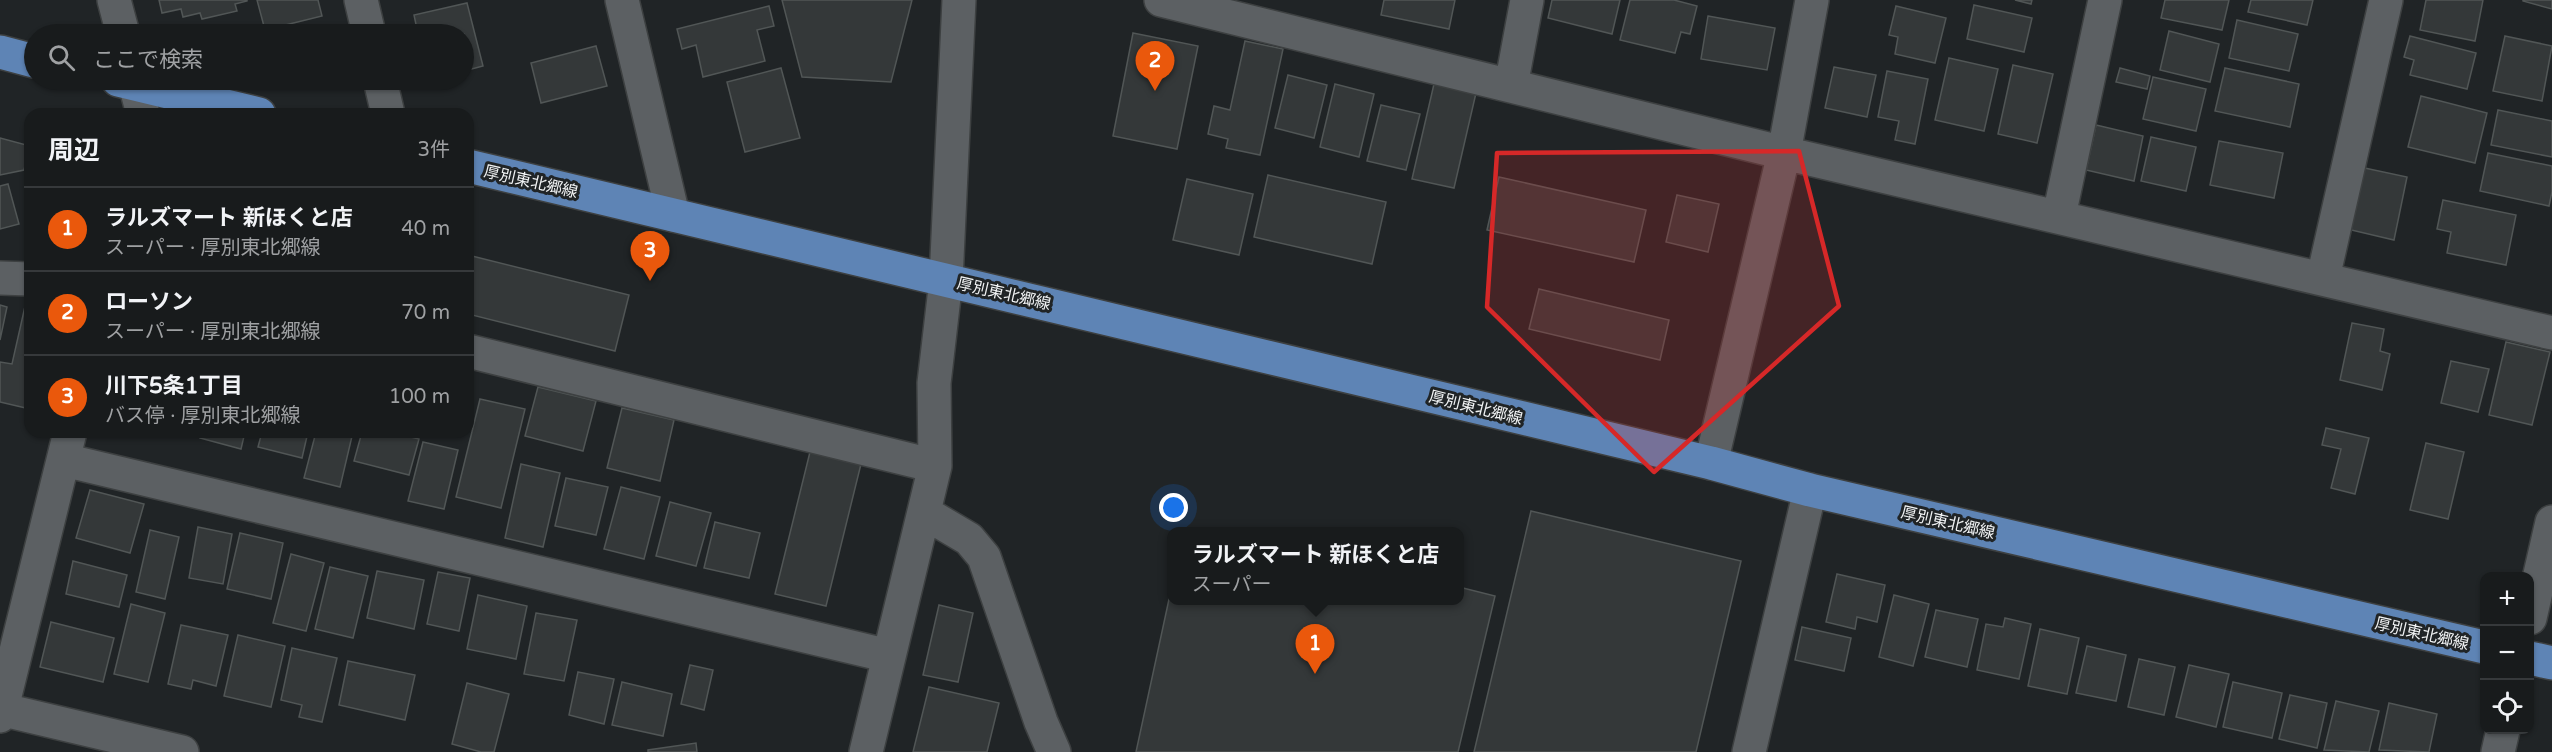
<!DOCTYPE html>
<html lang="ja">
<meta charset="utf-8">
<style>
:root{--surface:#181b1c;--page:#252829;--text:#f1f3f6;--muted:#9fa1a3;--line:#36393b;--accent:#ea580c}
body{margin:0;font-family:"Varela Round","Noto Sans JP",sans-serif;background:var(--page);color:var(--text)}
.controls{position:absolute;right:18px;bottom:18px;display:grid;overflow:hidden;border-radius:12px;box-shadow:0 2px 4px #0004}
.controls button{width:54px;height:54px;display:grid;place-items:center;padding:0;border:0;border-bottom:2px solid var(--line);background:var(--surface);color:var(--text);font:30px sans-serif}
.you{position:absolute;left:1174px;top:508px;width:21px;height:21px;margin:-15px;border:4px solid #fff;border-radius:50%;background:#1a73e8;box-shadow:0 0 0 9px #1a73e833}
.badge{display:grid;place-items:center;width:39px;height:39px;border-radius:50%;background:var(--accent);color:#fff;font-size:20px;font-weight:700}
.pin{position:absolute;translate:-50% -50px;filter:drop-shadow(0 2px 3px #0008)}
.pin::after{content:'';position:absolute;top:32px;width:21px;height:18px;background:inherit;clip-path:polygon(0 0,100% 0,50% 100%)}
.popup{position:absolute;left:1167px;top:527px;width:297px;height:78px;box-sizing:border-box;display:grid;place-content:center;border-radius:12px;background:var(--surface);filter:drop-shadow(0 2px 4px #0005);font-size:20px;white-space:nowrap;color:var(--muted)}
.popup b{font-size:22px;color:var(--text)}
.popup::after{content:'';position:absolute;left:50%;top:100%;margin-left:-12px;border:12px solid transparent;border-top-color:var(--surface)}
.list{margin:0;padding:0;list-style:none}
h2{display:flex;justify-content:space-between;align-items:center;height:78px;margin:0;padding:0 24px;font-size:26px}
h2 small{font-size:20px;font-weight:400;color:var(--muted)}
.list li{display:grid;grid-template-columns:39px 1fr auto;gap:18px;align-items:center;box-sizing:border-box;height:84px;padding:0 24px;border-top:2px solid var(--line)}
.list b{display:block;font-size:22px;white-space:nowrap}
.list p{margin:0;font-size:20px;white-space:nowrap;color:var(--muted)}
.list em{font-size:20px;font-style:normal;color:var(--muted)}
.icon{flex:none;width:33px;height:33px;fill:none;stroke:currentColor;stroke-width:2;stroke-linecap:round;stroke-linejoin:round}
.map{position:relative;flex:none;width:2552px;height:752px;overflow:hidden}
.search{position:absolute;background:var(--surface);box-shadow:0 2px 4px #0004;left:24px;top:24px;width:450px;height:66px;display:flex;align-items:center;gap:15px;box-sizing:border-box;padding:0 21px;border-radius:33px;color:var(--muted);font-size:22px}
.panel{position:absolute;background:var(--surface);box-shadow:0 2px 4px #0004;left:24px;top:108px;width:450px;height:330px;border-radius:18px}
.map>svg:first-child{display:block}
.building{fill:#343839;stroke:#515656;stroke-width:1.5}
.lines{fill:none;stroke-linecap:round;stroke-linejoin:round}
.minor-casing{stroke:#3d4041;stroke-width:36}
.major-casing{stroke:#3d4041;stroke-width:36}
.minor{stroke:#5c6063;stroke-width:33}
.major{stroke:#5e84b5;stroke-width:33}
.marked{fill:#d62828;fill-opacity:0.2;stroke:#d62828;stroke-width:4.5;stroke-linejoin:round}
.labels{text-anchor:middle;stroke-width:6;stroke-linejoin:round;paint-order:stroke}
.street-label{font-size:16px;fill:#f1f3f4;stroke:#202426}
</style>
<div class="map">
<svg width="2552" height="752" viewBox="0 0 2552 752">
<rect width="100%" height="100%" fill="#202426"/>
<path class="building" d="M159 0H247V1L235 4 237 11 202 19 200 13 183 17 181 9 162 13Z
M257 0H318L322 16 265 30Z
M782 0H912L891 82 802 77Z
M1384 0H1455L1449 29 1381 15Z
M1552 0H1620L1612 34 1548 18Z
M1630 0H1674L1697 6 1690 34 1681 32 1675 53 1620 40Z
M2015 0H2032L2031 4Z
M2165 0H2229L2222 30 2161 18Z
M2251 0H2313L2307 25 2248 12Z
M2426 0H2483L2475 41 2420 30Z
M2523 0H2552V9L2523 1Z
M467 3 483 66 464 71V34H418L414 15Z
M1974 5 2032 18 2024 52 1967 39Z
M769 6 774 26 757 30 765 61 703 77 696 45 682 49 677 29Z
M1896 6 1946 18 1935 63 1895 54 1898 37 1889 35Z
M1708 16 1775 28 1767 70 1701 59Z
M2237 20 2298 34 2289 71 2229 58Z
M2169 31 2219 44 2210 82 2160 70Z
M1133 33 1198 46 1177 149 1113 136Z
M2410 36 2476 53 2467 89 2410 75 2414 60 2404 57Z
M2505 36 2552 46 2542 101 2493 91Z
M1245 41 1283 49 1260 155 1226 148 1228 139 1208 134 1214 106 1230 110Z
M596 46 607 86 541 103 531 63Z
M1949 58 1998 69 1984 131 1935 120Z
M2013 65 2053 74 2037 143 1998 134Z
M1834 67 1876 75 1867 117 1825 108Z
M781 68 800 138 745 152 727 82Z
M2120 68 2150 76 2147 89 2116 82Z
M2225 68 2299 84 2290 127 2215 111Z
M1887 71 1928 79 1915 144 1895 140 1899 121 1878 117Z
M1288 75 1327 85 1314 138 1275 128Z
M2153 77 2206 89 2196 131 2143 119Z
M1335 84 1374 94 1359 157 1320 147Z
M1434 84 1476 93 1454 188 1412 179Z
M2421 96 2487 113 2475 163 2408 147Z
M1381 105 1420 114 1406 170 1367 161Z
M2498 110 2552 121V157L2491 145Z
M2096 125 2143 136 2134 181 2086 170Z
M2151 137 2196 147 2186 191 2141 181Z
M0 138 30 146 24 170 0 175Z
M2219 141 2283 153 2274 198 2210 185Z
M2488 153 2552 166V192L2549 206 2480 191Z
M2360 167 2407 177 2394 240 2347 229Z
M1268 175 1386 202 1372 264 1254 237Z
M1499 177 1646 210 1634 262 1487 230Z
M1187 179 1253 194 1239 255 1173 240Z
M8 184 19 224 0 229V186Z
M1677 195 1719 204 1708 252 1666 242Z
M2443 200 2516 215 2506 265 2447 253 2451 232 2437 229Z
M468 255 629 295 615 351 468 314Z
M1539 289 1669 320 1660 360 1529 329Z
M26 302 30 303V409L0 402V362L12 364Z
M0 305 7 307 0 340Z
M2352 323 2384 329 2380 351 2390 354 2382 390 2340 380Z
M2506 342 2550 352 2532 425 2489 415Z
M2451 361 2489 369 2478 412 2441 403Z
M538 387 596 401 583 451 525 436Z
M480 399 525 409 501 508 456 497Z
M622 408 674 420 660 481 607 468Z
M2326 428 2369 438 2355 494 2331 488 2341 449 2322 445Z
M202 432H245L241 449 200 438Z
M262 432H308L302 458 258 447Z
M316 432H353L340 487 304 478Z
M362 432H391L419 439 409 475 354 461Z
M423 442 458 450 444 509 408 501Z
M2426 443 2464 452 2448 519 2410 510Z
M810 452 861 464 826 606 775 594Z
M521 464 560 473 543 547 505 538Z
M566 478 608 487 596 535 555 526Z
M621 487 660 497 644 559 604 549Z
M90 490 144 504 130 553 76 538Z
M670 502 711 513 696 566 656 556Z
M1531 511 1741 561 1696 752H1474Z
M715 522 760 533 749 578 704 568Z
M198 527 232 534 223 584 189 578Z
M150 530 179 537 165 599 136 592Z
M240 533 283 543 271 599 227 589Z
M291 554 324 563 306 631 273 623Z
M73 561 127 575 119 607 66 594Z
M330 567 368 576 353 638 315 629Z
M377 571 424 580 414 629 367 618Z
M438 572 470 578 459 631 427 624Z
M1837 574 1885 585 1877 622 1857 617 1855 629 1826 622Z
M1459 587 1495 596 1458 752H1136L1171 590V600H1459Z
M478 595 527 606 516 659 467 649Z
M1894 595 1929 604 1913 666 1879 657Z
M131 604 165 613 148 682 114 674Z
M939 605 973 613 958 682 923 675Z
M1936 610 1978 619 1967 667 1925 657Z
M536 613 577 620 564 681 524 674Z
M2005 618 2031 624 2019 679 1977 670 1986 624 2003 627Z
M51 622 114 638 103 682 40 667Z
M181 625 228 635 216 686 193 680 191 689 168 684Z
M1802 627 1851 638 1844 671 1795 660Z
M2040 629 2079 638 2067 694 2028 686Z
M238 635 285 646 271 707 224 696Z
M2087 646 2126 655 2116 701 2076 693Z
M292 648 337 658 322 722 299 717 302 705 281 700Z
M2139 659 2175 667 2164 715 2128 707Z
M348 661 415 675 405 720 339 705Z
M690 665 713 670 704 710 681 704Z
M2189 665 2229 674 2216 727 2176 717Z
M578 672 614 679 604 724 569 715Z
M622 682 672 694 663 736 612 725Z
M2233 682 2282 693 2272 738 2223 727Z
M467 683 509 694 494 752H481L452 744Z
M929 687 999 703 987 752H913Z
M2290 695 2327 703 2317 748 2279 739Z
M2336 701 2379 711 2369 752 2324 750Z
M2389 703 2437 714 2429 752 2379 750Z
M696 743 697 752H648V750Z"/>
<g class="lines">
<g class="minor-casing">
<path id="minor" d="M114 0 123 34
M361 0 369 34
M622 0 673 215
M1161 0 1784 153 2552 333
M134 80 143 114
M380 80 388 114
M1511 86 1527 0
M2059 216 2105 0
M0 278 30 279
M2323 278 2386 0
M468 351 935 466
M64 460 889 656
M1711 463 1784 153 1812 0
M925 513 969 539 984 557 1041 722 1054 752
M2530 618 2552 522
M0 709 182 752
M0 716 70 432
M866 752 935 466 934 383 946 280 959 0
M1749 752 1810 490
M2498 752 2503 730"/>
</g>
<g class="major-casing">
<path id="major" d="M0 52 34 61
M118 80 259 114
M468 166 1711 463 1810 490 2484 647
M2530 658 2552 663"/>
</g>
<use href="#minor" class="minor"/>
<use href="#major" class="major"/>
</g>
<path class="marked" d="M1799 151 1839 306 1654 472 1487 307 1497 153Z"/>
<g class="labels">
<g class="street-label">
<text transform="translate(531 181) rotate(13)" y="6">厚別東北郷線</text>
<text transform="translate(1004 293) rotate(13)" y="6">厚別東北郷線</text>
<text transform="translate(1476 407) rotate(14)" y="6">厚別東北郷線</text>
<text transform="translate(1948 522) rotate(13)" y="6">厚別東北郷線</text>
<text transform="translate(2422 633) rotate(13)" y="6">厚別東北郷線</text>
</g>
</g>
</svg>
<div class="controls">
<button>+</button>
<button>−</button>
<button><svg class="icon" aria-label="locate" viewBox="0 0 24 24"><circle cx="12" cy="12" r="6"/><path d="M12 2v4M12 18v4M2 12h4M18 12h4"/></svg></button>
</div>
<div class="you"></div>
<div class="pin badge" style="left:1315px;top:674px">1</div>
<div class="popup"><b>ラルズマート 新ほくと店</b>スーパー</div>
<div class="pin badge" style="left:1155px;top:91px">2</div>
<div class="pin badge" style="left:650px;top:281px">3</div>
<div class="search"><svg class="icon" aria-label="search" viewBox="0 0 24 24"><circle cx="10" cy="10" r="6"/><path d="M15 15l6 6"/></svg>ここで検索</div>
<section class="panel">
<h2>周辺<small>3件</small></h2>
<ul class="list">
<li><span class="badge">1</span><div><b>ラルズマート 新ほくと店</b><p>スーパー · 厚別東北郷線</p></div><em>40 m</em></li>
<li><span class="badge">2</span><div><b>ローソン</b><p>スーパー · 厚別東北郷線</p></div><em>70 m</em></li>
<li><span class="badge">3</span><div><b>川下5条1丁目</b><p>バス停 · 厚別東北郷線</p></div><em>100 m</em></li>
</ul>
</section>
</div>
